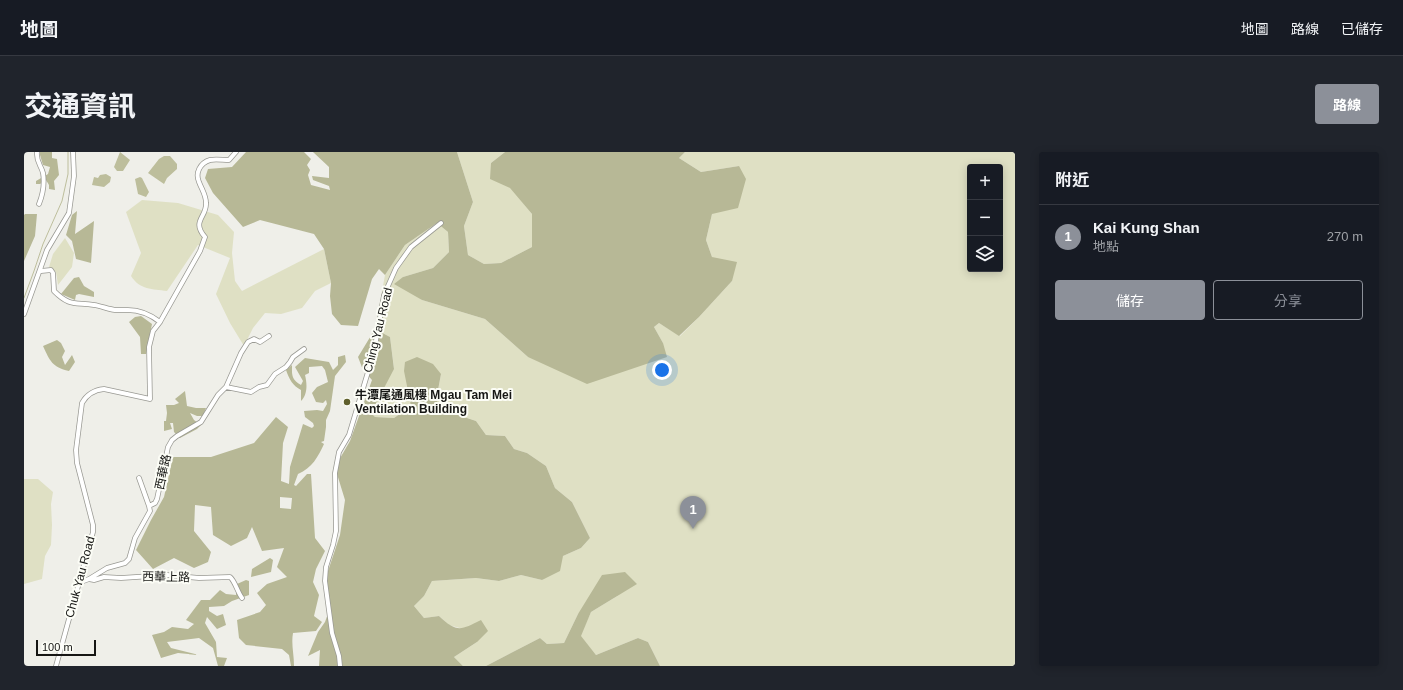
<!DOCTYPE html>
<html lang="zh-TW">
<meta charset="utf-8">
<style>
:root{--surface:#171b24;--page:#20242c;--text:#f1f3f6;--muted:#9ea1a6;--line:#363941;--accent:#8c9099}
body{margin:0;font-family:Arial,"Noto Sans TC",sans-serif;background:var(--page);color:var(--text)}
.controls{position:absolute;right:12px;top:12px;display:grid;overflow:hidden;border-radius:4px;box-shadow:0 2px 10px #0003}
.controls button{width:36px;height:36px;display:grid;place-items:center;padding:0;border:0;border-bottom:1px solid var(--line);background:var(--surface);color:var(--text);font:20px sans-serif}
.scale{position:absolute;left:12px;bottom:10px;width:60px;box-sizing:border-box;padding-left:4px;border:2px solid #161614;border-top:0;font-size:11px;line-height:14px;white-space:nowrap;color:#161614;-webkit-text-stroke:3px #fcfdf6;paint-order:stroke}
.you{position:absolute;left:638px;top:218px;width:14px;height:14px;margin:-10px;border:3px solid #fff;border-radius:50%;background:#1a73e8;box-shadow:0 0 0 6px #1a73e833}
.badge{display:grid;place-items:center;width:26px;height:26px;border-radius:50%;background:var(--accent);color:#fff;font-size:13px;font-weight:700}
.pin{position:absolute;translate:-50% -33px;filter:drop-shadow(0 1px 2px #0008)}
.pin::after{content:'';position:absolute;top:21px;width:14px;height:12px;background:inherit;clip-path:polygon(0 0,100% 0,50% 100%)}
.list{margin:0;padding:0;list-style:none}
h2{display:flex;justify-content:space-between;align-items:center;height:52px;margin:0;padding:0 16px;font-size:17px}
h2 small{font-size:13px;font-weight:400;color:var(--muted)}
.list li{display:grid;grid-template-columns:26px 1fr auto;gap:12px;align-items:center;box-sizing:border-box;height:64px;padding:0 16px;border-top:1px solid var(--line)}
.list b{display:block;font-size:15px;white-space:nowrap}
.list p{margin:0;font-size:13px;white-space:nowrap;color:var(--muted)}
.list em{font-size:13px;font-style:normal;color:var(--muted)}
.actions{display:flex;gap:8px;padding:12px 16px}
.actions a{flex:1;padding:9px 0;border:1px solid var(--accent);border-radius:4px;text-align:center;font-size:14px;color:var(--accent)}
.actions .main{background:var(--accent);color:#fff}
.icon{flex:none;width:22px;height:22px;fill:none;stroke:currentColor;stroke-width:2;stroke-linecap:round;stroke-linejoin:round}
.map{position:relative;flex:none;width:991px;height:514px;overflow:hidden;border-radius:4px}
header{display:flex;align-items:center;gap:24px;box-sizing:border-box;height:56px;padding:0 20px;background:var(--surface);border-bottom:1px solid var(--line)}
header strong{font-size:19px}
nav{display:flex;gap:22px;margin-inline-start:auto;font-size:14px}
.intro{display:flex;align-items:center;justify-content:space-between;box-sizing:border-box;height:96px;padding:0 24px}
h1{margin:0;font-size:28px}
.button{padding:10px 18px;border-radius:4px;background:var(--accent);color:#fff;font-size:14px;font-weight:700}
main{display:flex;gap:24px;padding:0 24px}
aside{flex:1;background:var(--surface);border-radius:4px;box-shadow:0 2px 10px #0003}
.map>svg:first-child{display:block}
.green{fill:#dfe0c4;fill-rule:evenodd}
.forest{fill:#b7b896;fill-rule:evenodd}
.water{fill:#bdbe9c}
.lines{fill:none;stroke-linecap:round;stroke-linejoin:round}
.stream{stroke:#bdbe9c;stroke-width:1}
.minor-casing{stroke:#999993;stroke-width:5.5}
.minor{stroke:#fff;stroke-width:4}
.poi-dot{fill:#5f5f2c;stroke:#fcfdf6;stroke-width:1.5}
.labels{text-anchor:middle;stroke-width:4;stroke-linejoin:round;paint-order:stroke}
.street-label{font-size:12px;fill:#161614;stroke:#fcfdf6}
.poi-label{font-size:12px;font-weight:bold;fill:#161614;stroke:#fcfdf6;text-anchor:start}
</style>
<header>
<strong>地圖</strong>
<nav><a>地圖</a><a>路線</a><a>已儲存</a></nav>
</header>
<div class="intro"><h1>交通資訊</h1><a class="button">路線</a></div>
<main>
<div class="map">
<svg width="991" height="514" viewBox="0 0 991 514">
<rect width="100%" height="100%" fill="#efefe9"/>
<path class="green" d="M433 0H481L467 11 508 62V95L477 111 460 112 444 103 440 74 449 50Z
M661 0H991V514H636L624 490 614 486 572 503 556 484 567 460 595 443 554 462 540 491 523 492 516 486 462 514H439L430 505 453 490 439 477 425 473 415 464 400 466 390 454 400 444 408 429 452 426 475 429 497 423 518 428 539 404 557 396 566 386 548 350 531 336 522 314 503 301 490 297 481 284 462 283 452 269 413 256 414 238 417 222 387 254 370 266 351 265 346 261 370 216 366 185 351 177 361 123 381 93 413 71 424 80 425 100 409 116 379 125 398 148 461 167 504 205 639 191 630 175 635 171 656 184 675 165 708 129 688 105 682 88 688 62 715 14 677 20 655 6ZM946 15H976V117H946Z
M118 48 154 51 194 63 210 80 208 101 211 129 218 139 300 97 307 131 291 139 278 156 257 162 241 161 229 176 220 194 206 171 192 142 206 106 174 93 143 139C128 137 116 138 107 124L117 101 102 60Z
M41 86 50 101 48 115 34 133 32 120 25 115 29 102Z
M0 327H14L29 340 27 352 28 373 27 393 21 404 18 427 0 432Z"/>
<path class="forest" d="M16 0H28V6L33 7 35 23 30 29 31 38 25 37V33L22 28 16 32H12V29L24 22 26 15 19 13 16 3Z
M222 0H280L287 7 283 13 286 18 284 23 287 33 306 38 305 34 289 28 288 24 305 26V15L289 0H433L449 50 440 74 444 103 460 112 477 111 508 95V62L486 36 466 27 467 11 481 0H661L655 6 677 20 715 14 722 27 714 56 688 62 682 88 688 105 713 110 708 129 675 165 655 184 635 171 630 175 639 191 643 205 563 232 504 205 461 167 398 148 370 132 379 125 409 116 425 100 424 80 413 71 381 93 361 123 355 117 348 127 334 174 317 173 308 162 306 144 307 131 300 97 290 82 236 68 219 75 189 41 181 26 184 17 208 15Z
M53 59 51 82 70 69 67 111 52 107 48 89 42 83 48 63Z
M1 62H13L11 84 0 109V63Z
M55 125 60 134 70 140V145L55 142 52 143 51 148 37 142 50 126Z
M117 164 128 172 122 202H117L116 185 105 170 111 165Z
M351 177 366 185 370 217 347 261 351 265 370 266 387 254 380 219 381 210 393 205 409 212 417 222 414 238 413 256 452 269 462 283 481 284 490 297 503 301 522 314 531 336 548 350 566 386 557 396 539 404 536 419 518 428 497 423 475 429 452 426 408 429 400 444 390 454 400 466 415 464C433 481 437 478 457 468L464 479 453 490 430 505 439 514H295L296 498 284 504 294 480 301 470 306 456 301 428 316 383 321 348 313 322 315 308 326 289 348 228 339 218 334 205Z
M33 188 37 191 41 199 38 205 41 213 48 203 51 210 45 219C28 215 26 209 19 194Z
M321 203 322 210 311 224 306 259 302 268V275L300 289 297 290 300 292C294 305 288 316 274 322L270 333 272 334 283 322H287L291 386 301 399 292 417 289 430 295 443 290 464 298 470 292 479 269 481C267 492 270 502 270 514H267L265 503 258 497 222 493 215 486 213 468 236 460 242 453 233 441 243 432 263 425 253 415 260 396 238 399 228 375 223 386 207 394 189 383 187 355 171 353 170 379 187 400 184 410 170 416 150 406 129 417 112 398 127 368 140 345 149 305H187L230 291 252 265 264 275 259 291 257 329 265 332 266 315 279 272 288 276 290 274 289 271 281 265 280 259 293 258 299 259 303 252 302 248 299 251 292 250 288 241 293 235 304 230 301 218 298 214 285 215V221L281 223C283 231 284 242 277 249V238C269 234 265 227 262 218L268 213C268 223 267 227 277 233L279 229 271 215 281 206 305 210 309 218 314 213V205ZM256 345 268 346 267 357 256 356Z
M161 239 163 254 172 256H182L179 264H173L166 261 170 268 177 273 173 277 156 286 150 280 149 271H146L148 277 140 279V269H142L143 261 142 253H150L155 251 151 247Z
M246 406 249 408 247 420 227 425 228 417Z
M601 420 613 432 567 460 557 484 572 503 614 486 624 490 636 514H462L516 486 523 492 540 491 554 462 578 423Z
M222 428 225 429V443L208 449 200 454 185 455V459L193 464 199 462 202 473 193 477 183 465 181 471 192 490 193 505 203 506 200 514H194L189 496 175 486 143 490 147 496 175 503 154 501 137 506 128 483 140 480 148 475 164 477 170 472 162 468 177 448H186L196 438 202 442 212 443 213 432Z"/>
<path class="water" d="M96 0 106 8 99 19H93L90 15Z
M140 4H146L153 12V17L143 26 140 32 124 21 135 7Z
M82 22 87 25 86 30 80 35 68 33 70 25 74 26 76 23Z
M116 25 118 26 125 40 122 45 114 42 111 27Z"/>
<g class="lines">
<path class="stream" d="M0 146 10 119 19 92 38 49 44 22V0"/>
<g class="minor-casing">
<path id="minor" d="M13 0C12 10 17 13 19 21 21 33 19 42 15 52
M17 119 27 118 29 121 30 139C46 155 51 150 70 153 77 154 84 157 91 158 95 158 100 158 104 158 115 158 127 163 136 170
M0 162 23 98 45 61 50 24 49 0
M202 235 227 240 235 235 243 233 251 222 262 215 266 210 269 205 280 197
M125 354 131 351 133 347 144 295 148 288 153 284 177 270 194 243 202 235 217 201 224 190 230 187 236 190 245 184
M65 427 83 416 101 411 105 407 111 386 126 359 125 354 115 326
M54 431 65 427 70 428 80 425 97 426 143 423 175 426 206 425C211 429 213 439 218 446
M32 514 69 380V373L53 311 52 298 58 251C63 242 70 238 80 237L126 247 125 195 129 179 136 170 176 99 181 85C167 69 183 65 182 51 182 43 178 38 175 30 171 21 176 11 186 8 191 7 199 8 205 8L212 0
M316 514 315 504 308 481 301 429 302 415 309 393 312 379 311 321 315 300 325 283 350 200 360 143 372 116 387 95 417 71"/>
</g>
<use href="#minor" class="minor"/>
</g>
<circle class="poi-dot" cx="323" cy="250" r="4"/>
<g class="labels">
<g class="street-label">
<text transform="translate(354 178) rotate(-76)" y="4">Ching Yau Road</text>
<text transform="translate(139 320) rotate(-78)" y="4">西華路</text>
<text transform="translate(56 425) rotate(-75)" y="4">Chuk Yau Road</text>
<text transform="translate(142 425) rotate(1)" y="4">西華上路</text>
</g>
<g class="poi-label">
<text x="331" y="247">牛潭尾通風樓 Mgau Tam Mei<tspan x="331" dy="14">Ventilation Building</tspan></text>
</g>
</g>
</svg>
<div class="controls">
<button>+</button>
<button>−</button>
<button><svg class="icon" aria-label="layers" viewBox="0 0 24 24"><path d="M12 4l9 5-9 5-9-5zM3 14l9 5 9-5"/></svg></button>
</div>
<div class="scale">100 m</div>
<div class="you"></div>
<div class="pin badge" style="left:669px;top:377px">1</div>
</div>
<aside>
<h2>附近<small></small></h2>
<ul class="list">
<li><span class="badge">1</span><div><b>Kai Kung Shan</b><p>地點</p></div><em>270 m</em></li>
</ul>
<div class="actions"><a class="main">儲存</a><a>分享</a></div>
</aside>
</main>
